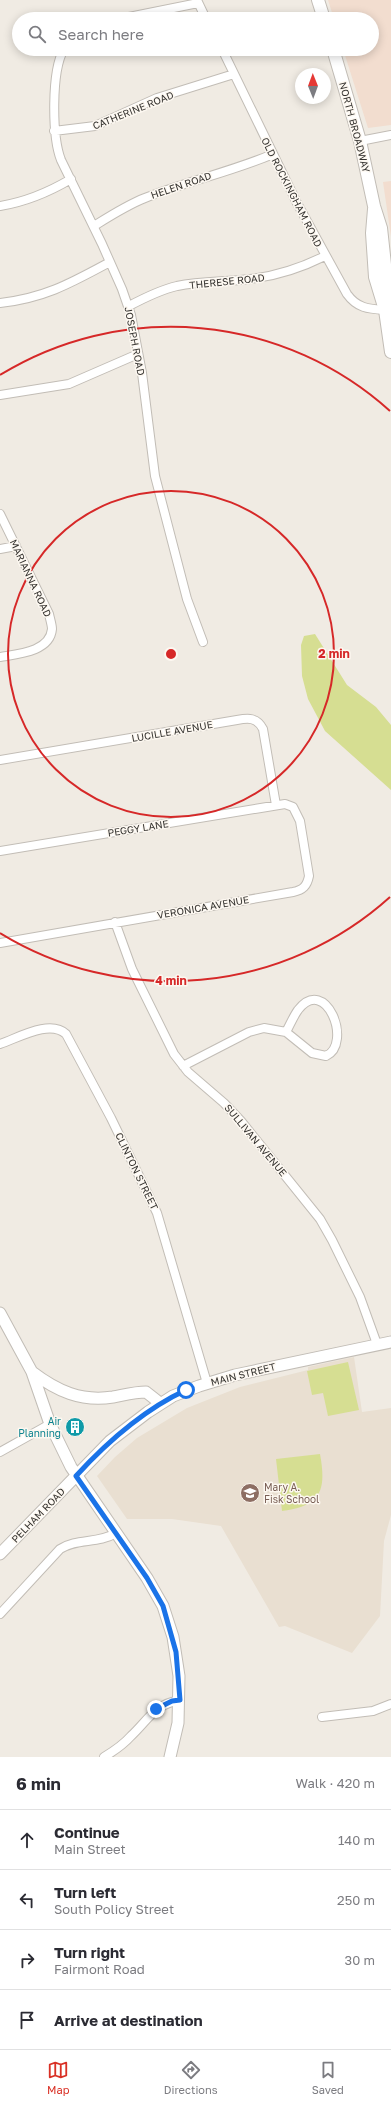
<!DOCTYPE html>
<meta charset="utf-8">
<style>
:root{--surface:#fff;--page:#f2f2f3;--text:#2b2b33;--muted:#7c7c81;--line:#e1e1e2;--accent:#d93025}
body{margin:0;font-family:"Golos Text",sans-serif;background:var(--page);color:var(--text)}
.compass{position:absolute;left:295px;top:68px;width:36px;height:36px;border-radius:50%;background:var(--surface);box-shadow:0 2px 10px #0003;rotate:359deg}
.stop{position:absolute;width:12px;height:12px;margin:-9px;border:3px solid #1a73e8;border-radius:50%;background:#fff}
.stop.end{background:#1a73e8;border-color:#fff;box-shadow:0 1px 4px #0008}
.list{margin:0;padding:0;list-style:none}
h2{display:flex;justify-content:space-between;align-items:center;height:52px;margin:0;padding:0 16px;font-size:17px}
h2 small{font-size:13px;font-weight:400;color:var(--muted)}
.list li{display:grid;grid-template-columns:26px 1fr auto;gap:12px;align-items:center;box-sizing:border-box;height:60px;padding:0 16px;border-top:1px solid var(--line)}
.list b{display:block;font-size:15px;white-space:nowrap}
.list p{margin:0;font-size:13px;white-space:nowrap;color:var(--muted)}
.list em{font-size:13px;font-style:normal;color:var(--muted)}
.icon{flex:none;width:22px;height:22px;fill:none;stroke:currentColor;stroke-width:2;stroke-linecap:round;stroke-linejoin:round}
.map{position:relative;flex:none;width:391px;height:1757px;overflow:hidden}
.search{position:absolute;background:var(--surface);box-shadow:0 2px 10px #0003;left:12px;right:12px;top:12px;height:44px;display:flex;align-items:center;gap:10px;box-sizing:border-box;padding:0 14px;border-radius:22px;color:var(--muted);font-size:15px}
.sheet{height:292px;background:var(--surface)}
nav{display:flex;justify-content:space-around;align-items:center;box-sizing:border-box;height:56px;border-top:1px solid var(--line);background:var(--surface);font-size:11px;color:var(--muted)}
nav a{display:grid;justify-items:center;gap:2px}
nav .on{color:var(--accent)}
.map>svg:first-child{display:block}
.commercial{fill:#f2ddcf}
.built{fill:#e9dfd1}
.green{fill:#d6de92}
.lines{fill:none;stroke-linecap:round;stroke-linejoin:round}
.street-casing{stroke:#c2bdb6;stroke-width:10}
.secondary-casing{stroke:#c2bdb6;stroke-width:13}
.primary-casing{stroke:#c2bdb6;stroke-width:14}
.street{stroke:#fff;stroke-width:8}
.secondary{stroke:#fff;stroke-width:11}
.primary{stroke:#fff;stroke-width:12}
.route{stroke:#1a73e8;stroke-width:5}
.ring{fill:none;stroke:#d62828;stroke-width:2}
.labels{text-anchor:middle;stroke-width:3;stroke-linejoin:round;paint-order:stroke}
.street-label{font-size:10px;fill:#34322f;stroke:#fdf8f1}
.culture-label{font-size:10px;fill:#0d838f;stroke:#fdf8f1;text-anchor:end}
.education-label{font-size:10px;fill:#785e54;stroke:#fdf8f1;text-anchor:start}
.centre{fill:#d62828;stroke:#fdf8f1;stroke-width:2}
.ring-label{font-size:12px;text-anchor:middle;font-weight:bold;fill:#d62828;stroke:#fdf8f1;stroke-width:3;stroke-linejoin:round;paint-order:stroke}
</style>
<div class="map">
<svg width="391" height="1757" viewBox="0 0 391 1757">
<rect width="100%" height="100%" fill="#f0ebe3"/>
<path class="commercial" d="M328 0H391V125L368 128 343 49H372V19H334Z
M391 181V237L383 182Z"/>
<path class="built" d="M354 1357 362 1412 391 1408V1515L384 1541 380 1616 352 1653 285 1626 279 1627 221 1526 172 1519H127L97 1476 115 1457 137 1438 187 1408 240 1387 308 1370V1367Z"/>
<path class="green" d="M315 634 347 685 376 707 391 725V790L325 731 308 699 302 676 301 645 304 636Z
M348 1362 359 1410 328 1416 323 1393 312 1395 307 1371Z
M320 1454C327 1492 320 1506 282 1511L276 1459Z"/>
<g class="lines">
<g class="street-casing">
<path id="street" d="M197 0 206 19
M119 19 198 3
M64 49C51 71 52 137 61 160L102 244 122 289 131 315 142 373 155 476 187 599 203 642
M222 49 297 203 347 294C357 308 368 309 385 310
M54 131 95 126 157 98 234 74
M360 141 391 135
M0 206C25 202 49 192 71 179
M94 226C110 216 127 205 145 198 187 181 231 172 273 154
M0 303C45 298 71 283 110 262
M129 306C144 298 160 290 177 286 201 281 226 282 250 279 277 276 301 268 325 256
M0 395 69 384 138 354
M0 514 49 614C50 619 52 625 52 629 50 652 17 654 0 657
M0 549 16 546
M0 760 237 720C248 718 257 717 263 729L276 805
M0 851 285 804 293 807 300 821 309 876C307 886 303 890 293 892L0 943
M115 922 132 969 174 1054 188 1072 224 1103 241 1121 320 1219 332 1240 360 1297 377 1344
M0 1044C18 1038 50 1019 66 1034L111 1118 157 1213 207 1383
M183 1066 249 1032 264 1028 286 1032 312 1053 326 1056C353 1044 326 974 298 1010 293 1017 290 1025 286 1032
M0 1452 50 1424
M0 1614 60 1549C77 1538 98 1544 116 1533
M322 1717 373 1711 391 1704
M104 1757C114 1751 123 1745 131 1736 148 1720 155 1704 180 1700"/>
</g>
<g class="secondary-casing">
<path id="secondary" d="M0 1313 32 1372 50 1424 71 1467 147 1578 163 1606 173 1637 179 1676 178 1723 170 1757
M32 1372C57 1391 81 1402 113 1397 124 1395 135 1392 146 1392L160 1403
M0 1554 110 1441 148 1412 173 1396 199 1386 235 1375 391 1342"/>
</g>
<g class="primary-casing">
<path id="primary" d="M318 0 324 19
M333 49 360 141 374 206 381 228 387 283 385 310
M374 209 372 233 375 277 385 310 391 352"/>
</g>
<use href="#street" class="street"/>
<use href="#secondary" class="secondary"/>
<use href="#primary" class="primary"/>
</g>
<g class="lines">
<path class="route" d="M156 1709 172 1701 180 1700 176 1652 163 1606 147 1578 76 1476C108 1441 143 1410 186 1390"/>
</g>
<g class="ring">
<circle cx="171" cy="654" r="163"/>
<path d="M390 897A327 327 0 0 1 0 933M0 375A327 327 0 0 1 390 411"/>
</g>
<defs>
<g id="building-disc" transform="scale(1)"><circle r="9.5" fill="#0f9aa8" stroke="#fdf8f1"/><path d="M-4-6H4V6H1V3H-1V6H-4ZM-2.5-4.3h1.7v1.8h-1.7ZM.8-4.3h1.7v1.8H.8ZM-2.5-1h1.7V.8h-1.7ZM.8-1h1.7V.8H.8Z" fill="#fff"/></g>
<g id="school-disc" transform="scale(1)"><circle r="9.5" fill="#8d6e63" stroke="#fdf8f1"/><path d="M0-5L7-2L0 1L-7-2ZM-4 1L0 2.5L4 1V4Q0 6-4 4Z" fill="#fff"/></g>
</defs>
<g fill-rule="evenodd">
<use href="#building-disc" x="75" y="1427"/>
<use href="#school-disc" x="250" y="1493"/>
</g>
<g class="labels">
<g class="street-label">
<text transform="translate(133 110) rotate(-22)" y="4">CATHERINE ROAD</text>
<text transform="translate(355 127) rotate(75)" y="4">NORTH BROADWAY</text>
<text transform="translate(181 185) rotate(-19)" y="4">HELEN ROAD</text>
<text transform="translate(292 192) rotate(63)" y="4">OLD ROCKINGHAM ROAD</text>
<text transform="translate(227 281) rotate(-6)" y="4">THERESE ROAD</text>
<text transform="translate(135 341) rotate(79)" y="4">JOSEPH ROAD</text>
<text transform="translate(31 578) rotate(65)" y="4">MARIANNA ROAD</text>
<text transform="translate(172 731) rotate(-10)" y="4">LUCILLE AVENUE</text>
<text transform="translate(138 828) rotate(-9)" y="4">PEGGY LANE</text>
<text transform="translate(203 907) rotate(-10)" y="4">VERONICA AVENUE</text>
<text transform="translate(256 1140) rotate(50)" y="4">SULLIVAN AVENUE</text>
<text transform="translate(137 1171) rotate(64)" y="4">CLINTON STREET</text>
<text transform="translate(243 1374) rotate(-14)" y="4">MAIN STREET</text>
<text transform="translate(38 1515) rotate(-46)" y="4">PELHAM ROAD</text>
</g>
<g class="culture-label">
<text x="61" y="1425">Air<tspan x="61" dy="12">Planning</tspan></text>
</g>
<g class="education-label">
<text x="264" y="1491">Mary A.<tspan x="264" dy="12">Fisk School</tspan></text>
</g>
</g>
<circle cx="171" cy="654" r="6" class="centre"/>
<g class="ring-label">
<text x="334" y="658">2 min</text>
<text x="171" y="985">4 min</text>
</g>
</svg>
<svg class="compass" viewBox="-18 -18 36 36"><path d="M0-13l5 13h-10z" fill="#e53935"/><path d="M0 13l5-13h-10z" fill="#7c7c81"/></svg>
<div class="stop" style="left:186px;top:1390px"></div>
<div class="stop end" style="left:156px;top:1709px"></div>
<div class="search"><svg class="icon" aria-label="search" viewBox="0 0 24 24"><circle cx="10" cy="10" r="6"/><path d="M15 15l6 6"/></svg>Search here</div>
</div>
<section class="sheet">
<h2>6 min<small>Walk · 420 m</small></h2>
<ul class="list">
<li><svg class="icon" aria-label="ahead" viewBox="0 0 24 24"><path d="M12 20V5M6 11l6-6 6 6"/></svg><div><b>Continue</b><p>Main Street</p></div><em>140 m</em></li>
<li><svg class="icon" aria-label="left" viewBox="0 0 24 24"><path d="M17 20v-9H6M10 6l-5 5 5 5"/></svg><div><b>Turn left</b><p>South Policy Street</p></div><em>250 m</em></li>
<li><svg class="icon" aria-label="right" viewBox="0 0 24 24"><path d="M7 20v-9h11M14 6l5 5-5 5"/></svg><div><b>Turn right</b><p>Fairmont Road</p></div><em>30 m</em></li>
<li><svg class="icon" aria-label="arrive" viewBox="0 0 24 24"><path d="M6 21V4h12l-3 4 3 4H6"/></svg><div><b>Arrive at destination</b></div></li>
</ul>
</section>
<nav>
<a class="on"><svg class="icon" aria-label="map" viewBox="0 0 24 24"><path d="M3 6l6-2 6 2 6-2v14l-6 2-6-2-6 2zM9 4v14M15 6v14"/></svg>Map</a>
<a><svg class="icon" aria-label="directions" viewBox="0 0 24 24"><path d="M12 3l9 9-9 9-9-9zM9 14v-3h6M13 9l2 2-2 2"/></svg>Directions</a>
<a><svg class="icon" aria-label="saved" viewBox="0 0 24 24"><path d="M7 4h10v16l-5-4-5 4z"/></svg>Saved</a>
</nav>
